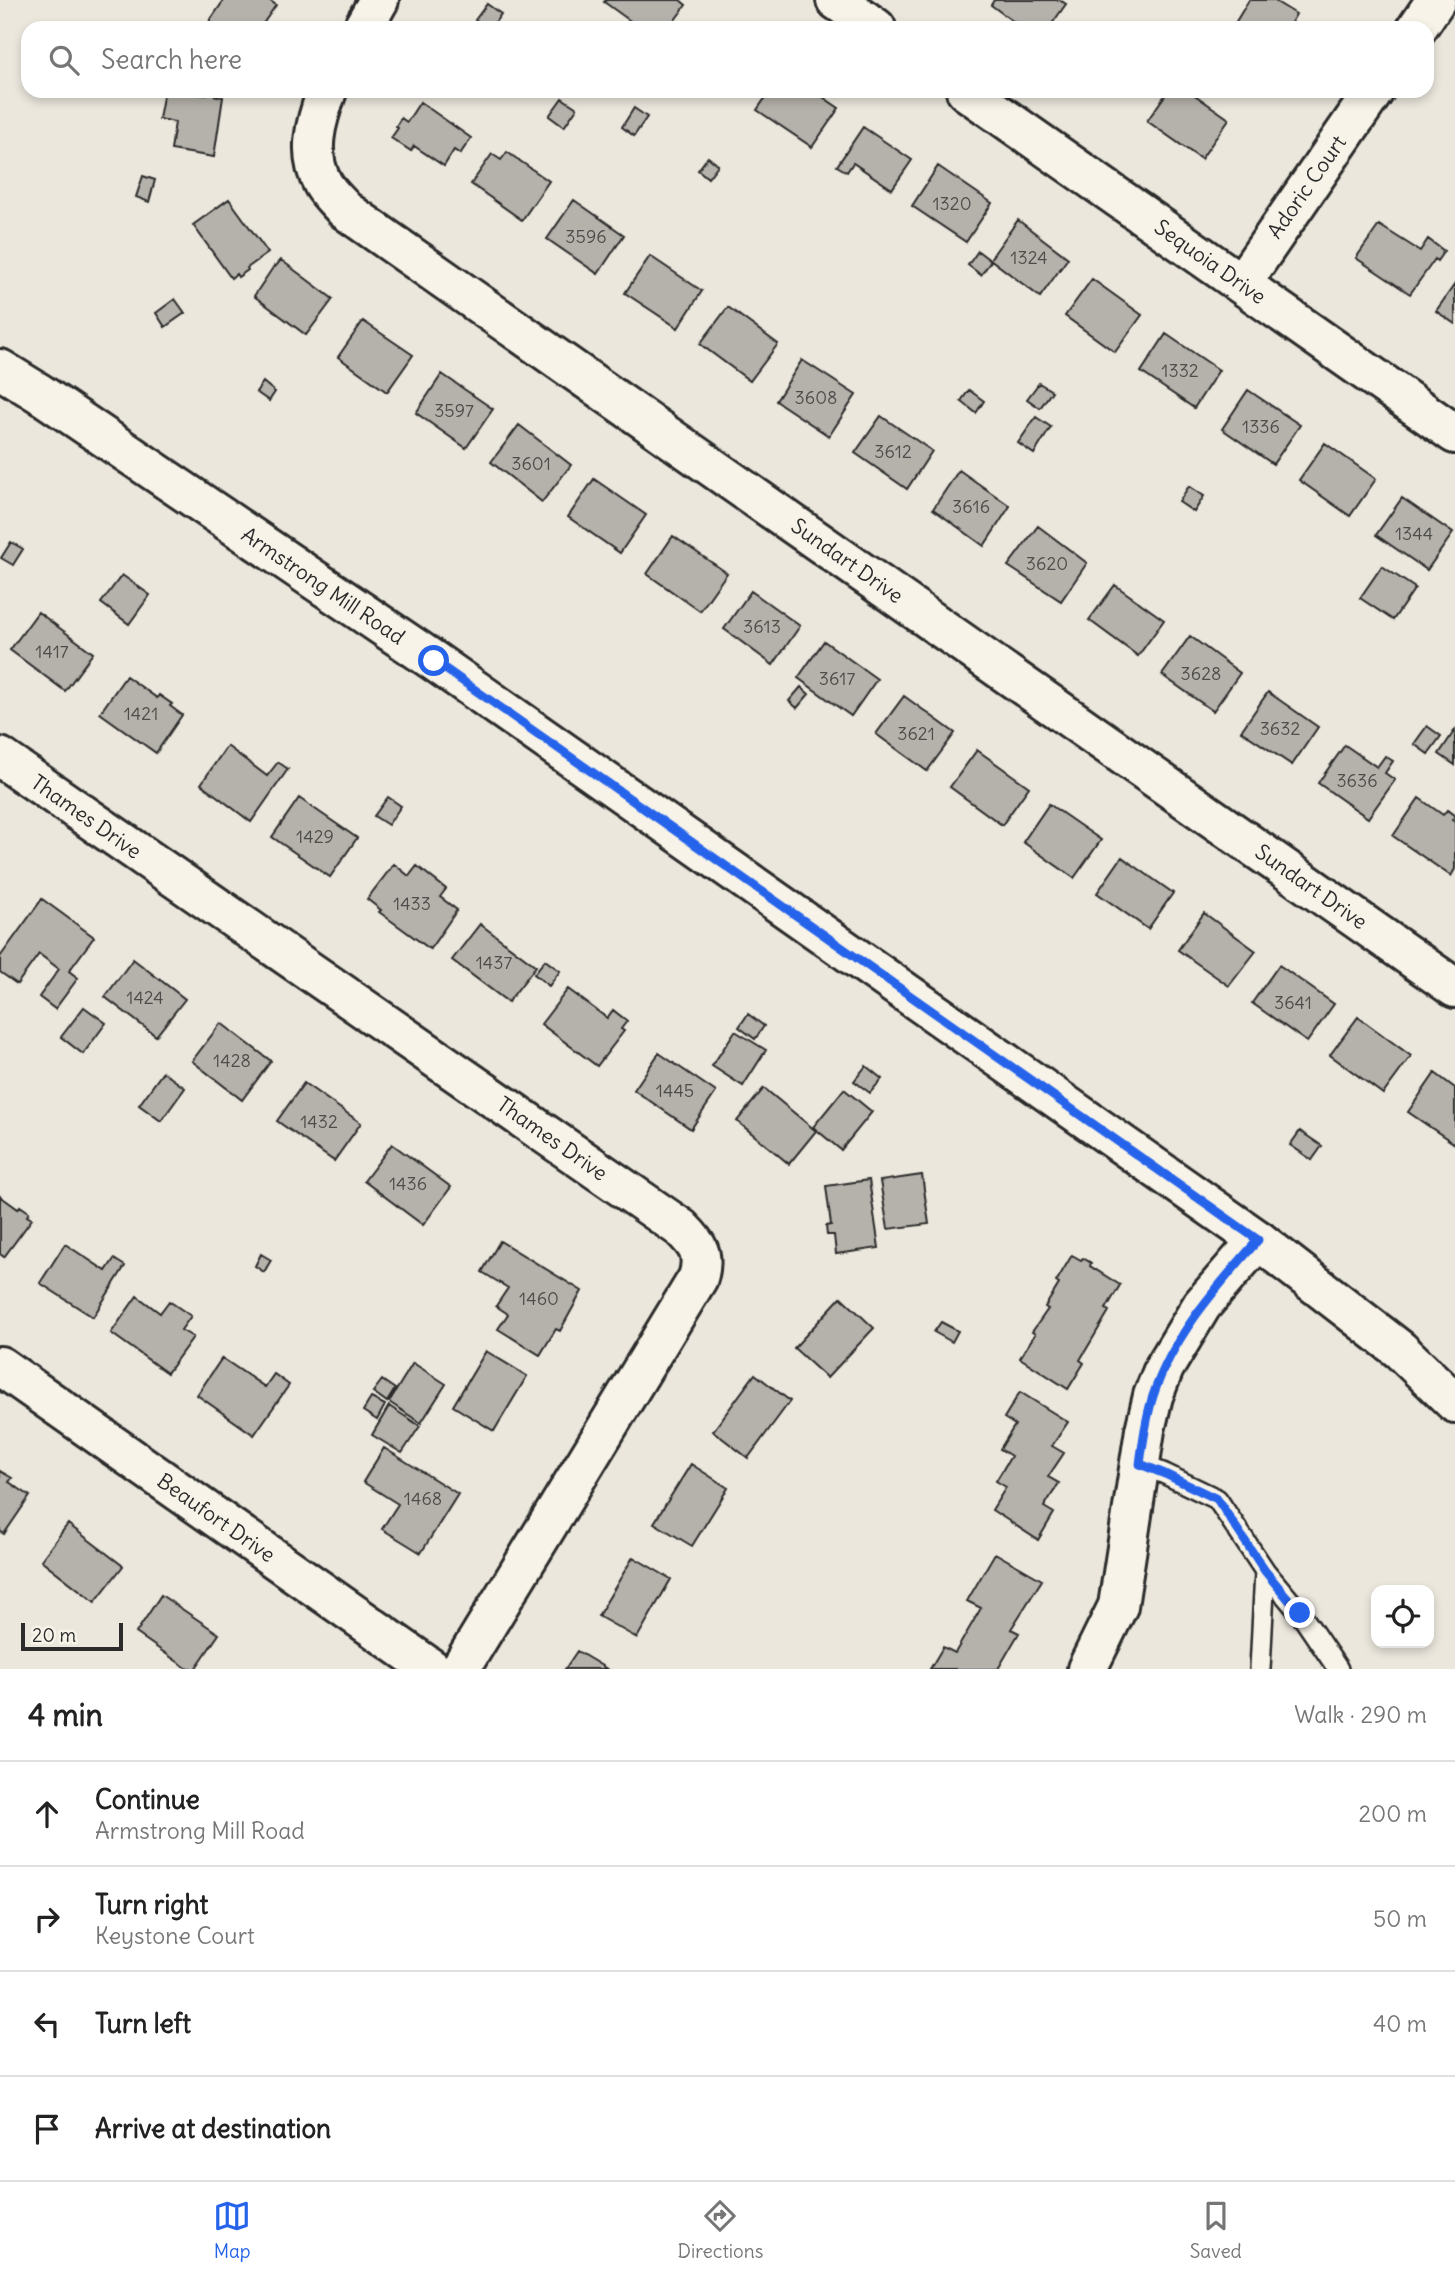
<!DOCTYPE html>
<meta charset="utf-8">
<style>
:root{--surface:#fff;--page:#f6f6f6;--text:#222;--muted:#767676;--line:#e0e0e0;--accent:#2563eb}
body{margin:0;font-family:Delius,sans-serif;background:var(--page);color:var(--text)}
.controls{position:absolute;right:21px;bottom:21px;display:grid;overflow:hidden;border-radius:14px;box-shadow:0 4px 10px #0003}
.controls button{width:63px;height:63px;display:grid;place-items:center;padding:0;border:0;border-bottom:2px solid var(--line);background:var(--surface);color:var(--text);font:35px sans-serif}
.scale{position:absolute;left:21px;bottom:18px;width:102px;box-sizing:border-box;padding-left:7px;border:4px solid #2b2b2b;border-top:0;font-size:19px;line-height:24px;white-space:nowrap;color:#2b2b2b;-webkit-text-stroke:5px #f7f3e8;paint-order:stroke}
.stop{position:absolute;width:21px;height:21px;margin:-16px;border:5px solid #2563eb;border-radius:50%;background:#fff}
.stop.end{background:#2563eb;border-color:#fff;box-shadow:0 2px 7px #0008}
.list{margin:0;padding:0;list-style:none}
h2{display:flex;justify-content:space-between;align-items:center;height:91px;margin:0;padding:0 28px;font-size:30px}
h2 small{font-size:23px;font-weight:400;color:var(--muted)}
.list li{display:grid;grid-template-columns:46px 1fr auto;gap:21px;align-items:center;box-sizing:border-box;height:105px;padding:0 28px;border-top:2px solid var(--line)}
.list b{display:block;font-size:26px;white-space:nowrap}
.list p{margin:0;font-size:23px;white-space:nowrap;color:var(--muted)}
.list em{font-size:23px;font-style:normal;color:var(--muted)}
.icon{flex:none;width:38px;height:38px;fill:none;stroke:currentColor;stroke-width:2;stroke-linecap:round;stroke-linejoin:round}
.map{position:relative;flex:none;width:1455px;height:1669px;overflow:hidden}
.search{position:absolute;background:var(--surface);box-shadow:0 4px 10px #0003;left:21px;right:21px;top:21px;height:77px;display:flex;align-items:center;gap:18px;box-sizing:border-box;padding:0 24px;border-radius:21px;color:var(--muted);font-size:26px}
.sheet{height:511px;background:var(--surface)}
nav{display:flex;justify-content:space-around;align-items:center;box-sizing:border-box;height:98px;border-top:2px solid var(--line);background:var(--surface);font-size:19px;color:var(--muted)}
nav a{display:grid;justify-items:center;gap:4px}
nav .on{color:var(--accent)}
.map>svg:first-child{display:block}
.building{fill:#b5b2ab;stroke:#2b2b2b;stroke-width:2}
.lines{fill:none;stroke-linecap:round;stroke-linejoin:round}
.lane-casing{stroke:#2b2b2b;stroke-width:24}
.street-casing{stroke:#2b2b2b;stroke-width:44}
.secondary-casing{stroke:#2b2b2b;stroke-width:44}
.lane{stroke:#f7f3e8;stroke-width:19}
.street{stroke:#f7f3e8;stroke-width:38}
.secondary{stroke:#f7f3e8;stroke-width:38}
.route{stroke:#2563eb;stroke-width:9}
.labels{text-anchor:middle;stroke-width:5;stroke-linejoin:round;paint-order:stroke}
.number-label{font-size:18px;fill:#4e4d4b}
.street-label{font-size:21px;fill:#2b2b2b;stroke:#f7f3e8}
</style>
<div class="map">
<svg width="1455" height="1669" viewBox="0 0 1455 1669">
<rect width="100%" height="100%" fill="#ebe7dd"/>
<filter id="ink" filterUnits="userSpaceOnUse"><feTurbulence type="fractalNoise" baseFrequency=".0143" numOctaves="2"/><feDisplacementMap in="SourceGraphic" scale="14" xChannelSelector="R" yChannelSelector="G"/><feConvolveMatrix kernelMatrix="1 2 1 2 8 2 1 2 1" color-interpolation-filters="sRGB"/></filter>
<g filter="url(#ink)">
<path class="building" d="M224 0H269L276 5 260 28H205Z
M606 0H680L686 5 669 28H640L604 2Z
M994 0H1060L1066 4 1049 28H1022L991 5Z
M1249 0H1273L1296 14 1288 28H1232Z
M487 4 501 14 491 28H485L475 20Z
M164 91 207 95V91H216L215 96 223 97 214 157 171 150 175 122 159 119Z
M770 91H814L839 108 812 147 757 110Z
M1168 91H1189L1229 119 1201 159 1147 121Z
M562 98 577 108 564 127 549 116Z
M420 102 471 138 460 154 454 150 444 166 414 146 411 151 391 138 398 128 396 126 401 118 407 122Z
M634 108 647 117 634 136 622 127Z
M863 127 912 160 892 189 853 163 847 172 837 166Z
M507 152 549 181 522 220 471 184 492 154 501 160Z
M708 157 718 165 708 178 698 170Z
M938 166 992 203 966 242 912 206Z
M143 176 155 180 149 202 136 197Z
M229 199 268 253 247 268 248 270 238 277 236 274 231 278 193 225Z
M574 200 624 235 598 274 547 239Z
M1018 220 1068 258 1040 297 990 259Z
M1379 225 1420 251 1428 239 1444 251 1437 261 1435 259 1410 294 1356 258Z
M978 251 991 261 981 275 968 265Z
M650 256 702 291 678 328 625 293Z
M281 260 333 299 306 335 254 296 274 266 275 267Z
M1092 279 1142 315 1115 352 1065 316Z
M1455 284V324L1436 311Z
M175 299 185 313 165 327 156 313Z
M728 307 778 344 750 381 700 344Z
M363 321 413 355 387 392 338 357Z
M1166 334 1219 370 1194 408 1141 372Z
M802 360 856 395 829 436 776 401Z
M442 374 493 409 466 448 416 413Z
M263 382 275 392 269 401 256 392Z
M1039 383 1052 391 1040 408 1027 399Z
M969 390 984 401 976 413 961 401Z
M1248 390 1300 425 1273 464 1222 429Z
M881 416 932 451 907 489 855 453Z
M1036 417 1051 427 1034 454 1018 443Z
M519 425 571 465 542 502 491 462Z
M1325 443 1376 479 1350 516 1299 480Z
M959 470 1010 506 984 546 933 509Z
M594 479 646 515 620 553 568 517Z
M1189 486 1204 496 1194 512 1179 502Z
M1402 498 1453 533 1427 570 1376 535Z
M1038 526 1087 563 1061 601 1008 566Z
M673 536 727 573 700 611 647 574Z
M11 542 23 549 13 565 1 558Z
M1382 566 1415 588 1393 620 1360 598Z
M122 575 150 595 129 624 101 603Z
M1115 585 1164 620 1138 656 1089 620Z
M751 591 800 626 773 665 724 629Z
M38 612 93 653 65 691 10 650Z
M1190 636 1240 673 1213 711 1162 675Z
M824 641 877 679 851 716 798 678Z
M126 676 157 698 159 695 172 704 170 706 182 715 156 753 100 713Z
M801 687 809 694 797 708 789 701Z
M1268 692 1318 727 1292 765 1241 731Z
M904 696 955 733 927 771 876 734Z
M1427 726 1441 736 1428 754 1414 744Z
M1455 730V765L1439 754Z
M1345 745 1377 767 1385 756 1393 761 1385 773 1395 780 1368 818 1318 783Z
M227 746 267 776 278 762 288 769 251 822 201 784Z
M977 750 1029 787 1002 825 950 787Z
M388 797 401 806 388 825 374 816Z
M299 798 357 838 330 877 272 837Z
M1419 798 1443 815 1447 810 1455 816 1452 820 1455 822V869L1451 876 1393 836Z
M1049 804 1101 840 1074 878 1023 842Z
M1122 857 1173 893 1148 929 1097 893Z
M394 864 409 876 417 866 446 889 440 897 457 910 430 949 379 912 381 910 367 899Z
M42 899 94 937 69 971 78 978 55 1009 39 997 59 969 39 954 17 984 0 972V957Z
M1204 913 1256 951 1229 986 1178 950Z
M480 924 536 966 508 1002 452 960Z
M133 959 185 999 156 1036 105 997Z
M545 960 560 971 549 986 534 974Z
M1279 965 1334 1004 1307 1042 1252 1003Z
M568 989 607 1018 613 1010 627 1021 621 1029 624 1031 597 1066 541 1024Z
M84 1007 106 1023 83 1054 61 1037Z
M748 1014 764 1026 755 1039 739 1027Z
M1358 1017 1411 1056 1383 1094 1330 1055Z
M221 1023 271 1061 242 1100 192 1061Z
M735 1031 766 1050 743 1086 712 1066Z
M659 1053 716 1092 691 1129 634 1090Z
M866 1066 882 1079 870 1093 854 1081Z
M163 1072 185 1088 161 1121 139 1105Z
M1435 1073 1455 1088V1144L1408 1112Z
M304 1083 361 1123 334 1161 277 1121Z
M764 1088 816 1131 789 1164 737 1121Z
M844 1089 872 1112 841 1150 813 1127Z
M1300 1131 1322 1146 1312 1160 1290 1145Z
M392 1144 451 1187 423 1225 364 1181Z
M922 1175 929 1224 888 1229 880 1181Z
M869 1180 879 1248 836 1254 834 1235H827L826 1226 831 1225 826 1186Z
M0 1196 18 1209 20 1206 29 1212 27 1216 32 1219 4 1257 0 1254Z
M500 1241 582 1291 560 1331 556 1329 540 1355 498 1329 508 1314 496 1306 508 1288 482 1272Z
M65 1244 106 1271 114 1259 125 1266 93 1317 40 1283Z
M261 1254 271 1260 264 1272 255 1266Z
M1072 1255 1081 1260 1083 1258 1091 1263 1090 1266 1120 1285 1106 1309 1109 1311 1080 1360 1084 1363 1068 1389 1020 1358 1035 1334 1032 1332 1048 1309 1045 1307 1059 1284 1056 1282Z
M137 1296 160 1313 169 1301 191 1316 181 1330 193 1337 167 1373 111 1333Z
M841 1297 874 1328 827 1378 794 1348Z
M941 1322 958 1331 952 1342 934 1332Z
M486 1351 527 1376 494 1431 453 1406Z
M222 1358 265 1387 274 1374 289 1385 254 1435 197 1395Z
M413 1363 446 1384 421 1423 389 1402Z
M755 1374 790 1401 748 1458 713 1431Z
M382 1380 395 1389 387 1402 373 1392Z
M1020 1392 1068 1422 1052 1446 1064 1453 1048 1477 1059 1483 1044 1507 1054 1513 1038 1540 992 1510 1006 1487 996 1481 1011 1456 1000 1449 1015 1425 1004 1418Z
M371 1398 385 1405 377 1420 363 1411Z
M389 1406 420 1426 402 1453 372 1435Z
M384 1448 458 1494 421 1553 382 1529 398 1504 363 1482Z
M691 1464 728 1488 692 1546 654 1523Z
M0 1471 12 1478 9 1482 30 1496 4 1534 0 1531Z
M68 1524 123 1566 95 1602 41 1560Z
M995 1553 1042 1580 1011 1629 1019 1633 998 1669H930L943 1647 955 1653 981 1608 967 1601Z
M633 1557 671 1579 637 1638 598 1616Z
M161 1595 219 1634 195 1669H188L136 1633Z
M577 1651 607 1669H565Z"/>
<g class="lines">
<g class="lane-casing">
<path id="lane" d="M1140 1464 1165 1474 1217 1499 1265 1571 1300 1613 1338 1669
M1260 1669 1265 1571"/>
</g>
<g class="street-casing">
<path id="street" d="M836 0 876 28
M363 28 379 0
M1417 28 1436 0
M327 91C316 121 306 154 323 184 328 193 338 202 345 210L1455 988
M966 91 1455 434
M1241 284 1374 91
M0 757 681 1228C698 1245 705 1254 698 1278L460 1669
M0 1366 432 1669
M1087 1669 1118 1606 1145 1430 1153 1396 1164 1368 1202 1305 1258 1240"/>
</g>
<g class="secondary-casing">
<path id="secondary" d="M0 369 39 393 434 661 1258 1240 1400 1350 1455 1403"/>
</g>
<use href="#lane" class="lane"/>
<use href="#street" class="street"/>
<use href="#secondary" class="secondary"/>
</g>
</g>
<g class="lines" filter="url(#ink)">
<path class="route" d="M434 661 1258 1240C1217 1287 1173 1335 1153 1396 1146 1418 1143 1441 1140 1464L1165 1474 1217 1499 1265 1571 1300 1613"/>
</g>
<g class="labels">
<g class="number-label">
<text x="952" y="210">1320</text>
<text x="586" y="243">3596</text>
<text x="1029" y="264">1324</text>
<text x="1180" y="377">1332</text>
<text x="816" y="404">3608</text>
<text x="454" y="417">3597</text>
<text x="1261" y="433">1336</text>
<text x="893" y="458">3612</text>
<text x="531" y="470">3601</text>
<text x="971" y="513">3616</text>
<text x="1414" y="540">1344</text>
<text x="1047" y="570">3620</text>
<text x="762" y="633">3613</text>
<text x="52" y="658">1417</text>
<text x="1201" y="680">3628</text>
<text x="837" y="685">3617</text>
<text x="141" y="720">1421</text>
<text x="1280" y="735">3632</text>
<text x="916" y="740">3621</text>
<text x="1357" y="787">3636</text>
<text x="315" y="843">1429</text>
<text x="412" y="910">1433</text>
<text x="494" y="969">1437</text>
<text x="145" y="1004">1424</text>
<text x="1293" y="1009">3641</text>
<text x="232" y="1067">1428</text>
<text x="675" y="1097">1445</text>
<text x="319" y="1128">1432</text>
<text x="408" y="1190">1436</text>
<text x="539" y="1305">1460</text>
<text x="423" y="1505">1468</text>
</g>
<g class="street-label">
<text transform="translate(1307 187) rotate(-55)" y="7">Adoric Court</text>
<text transform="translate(1210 262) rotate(35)" y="7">Sequoia Drive</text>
<text transform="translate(847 561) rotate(35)" y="7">Sundart Drive</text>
<text transform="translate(323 586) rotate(34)" y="7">Armstrong Mill Road</text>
<text transform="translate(86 817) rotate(35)" y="7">Thames Drive</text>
<text transform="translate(1311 887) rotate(35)" y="7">Sundart Drive</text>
<text transform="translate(552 1139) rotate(35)" y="7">Thames Drive</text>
<text transform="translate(216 1518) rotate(35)" y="7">Beaufort Drive</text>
</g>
</g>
</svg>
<div class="controls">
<button><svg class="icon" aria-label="locate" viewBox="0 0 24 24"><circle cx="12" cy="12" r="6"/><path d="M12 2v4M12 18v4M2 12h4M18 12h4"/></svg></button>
</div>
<div class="scale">20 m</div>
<div class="stop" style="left:434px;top:661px"></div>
<div class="stop end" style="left:1300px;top:1613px"></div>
<div class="search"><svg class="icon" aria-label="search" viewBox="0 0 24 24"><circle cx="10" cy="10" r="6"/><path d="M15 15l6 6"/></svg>Search here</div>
</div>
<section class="sheet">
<h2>4 min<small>Walk · 290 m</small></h2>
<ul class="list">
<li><svg class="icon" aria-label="ahead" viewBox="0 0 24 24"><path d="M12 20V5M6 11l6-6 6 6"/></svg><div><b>Continue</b><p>Armstrong Mill Road</p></div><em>200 m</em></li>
<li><svg class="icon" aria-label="right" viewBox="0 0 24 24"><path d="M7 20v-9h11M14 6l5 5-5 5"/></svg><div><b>Turn right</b><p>Keystone Court</p></div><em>50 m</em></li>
<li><svg class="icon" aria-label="left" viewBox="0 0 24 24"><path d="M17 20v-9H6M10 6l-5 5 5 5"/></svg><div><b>Turn left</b></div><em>40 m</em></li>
<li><svg class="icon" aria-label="arrive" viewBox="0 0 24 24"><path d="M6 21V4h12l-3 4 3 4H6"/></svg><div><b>Arrive at destination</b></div></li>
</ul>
</section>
<nav>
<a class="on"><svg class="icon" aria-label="map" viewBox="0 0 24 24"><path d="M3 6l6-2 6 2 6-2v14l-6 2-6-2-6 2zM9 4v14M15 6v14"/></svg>Map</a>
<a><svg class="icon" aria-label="directions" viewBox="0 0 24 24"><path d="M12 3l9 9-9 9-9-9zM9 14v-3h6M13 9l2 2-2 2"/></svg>Directions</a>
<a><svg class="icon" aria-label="saved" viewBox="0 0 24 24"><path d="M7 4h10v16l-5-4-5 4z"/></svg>Saved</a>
</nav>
